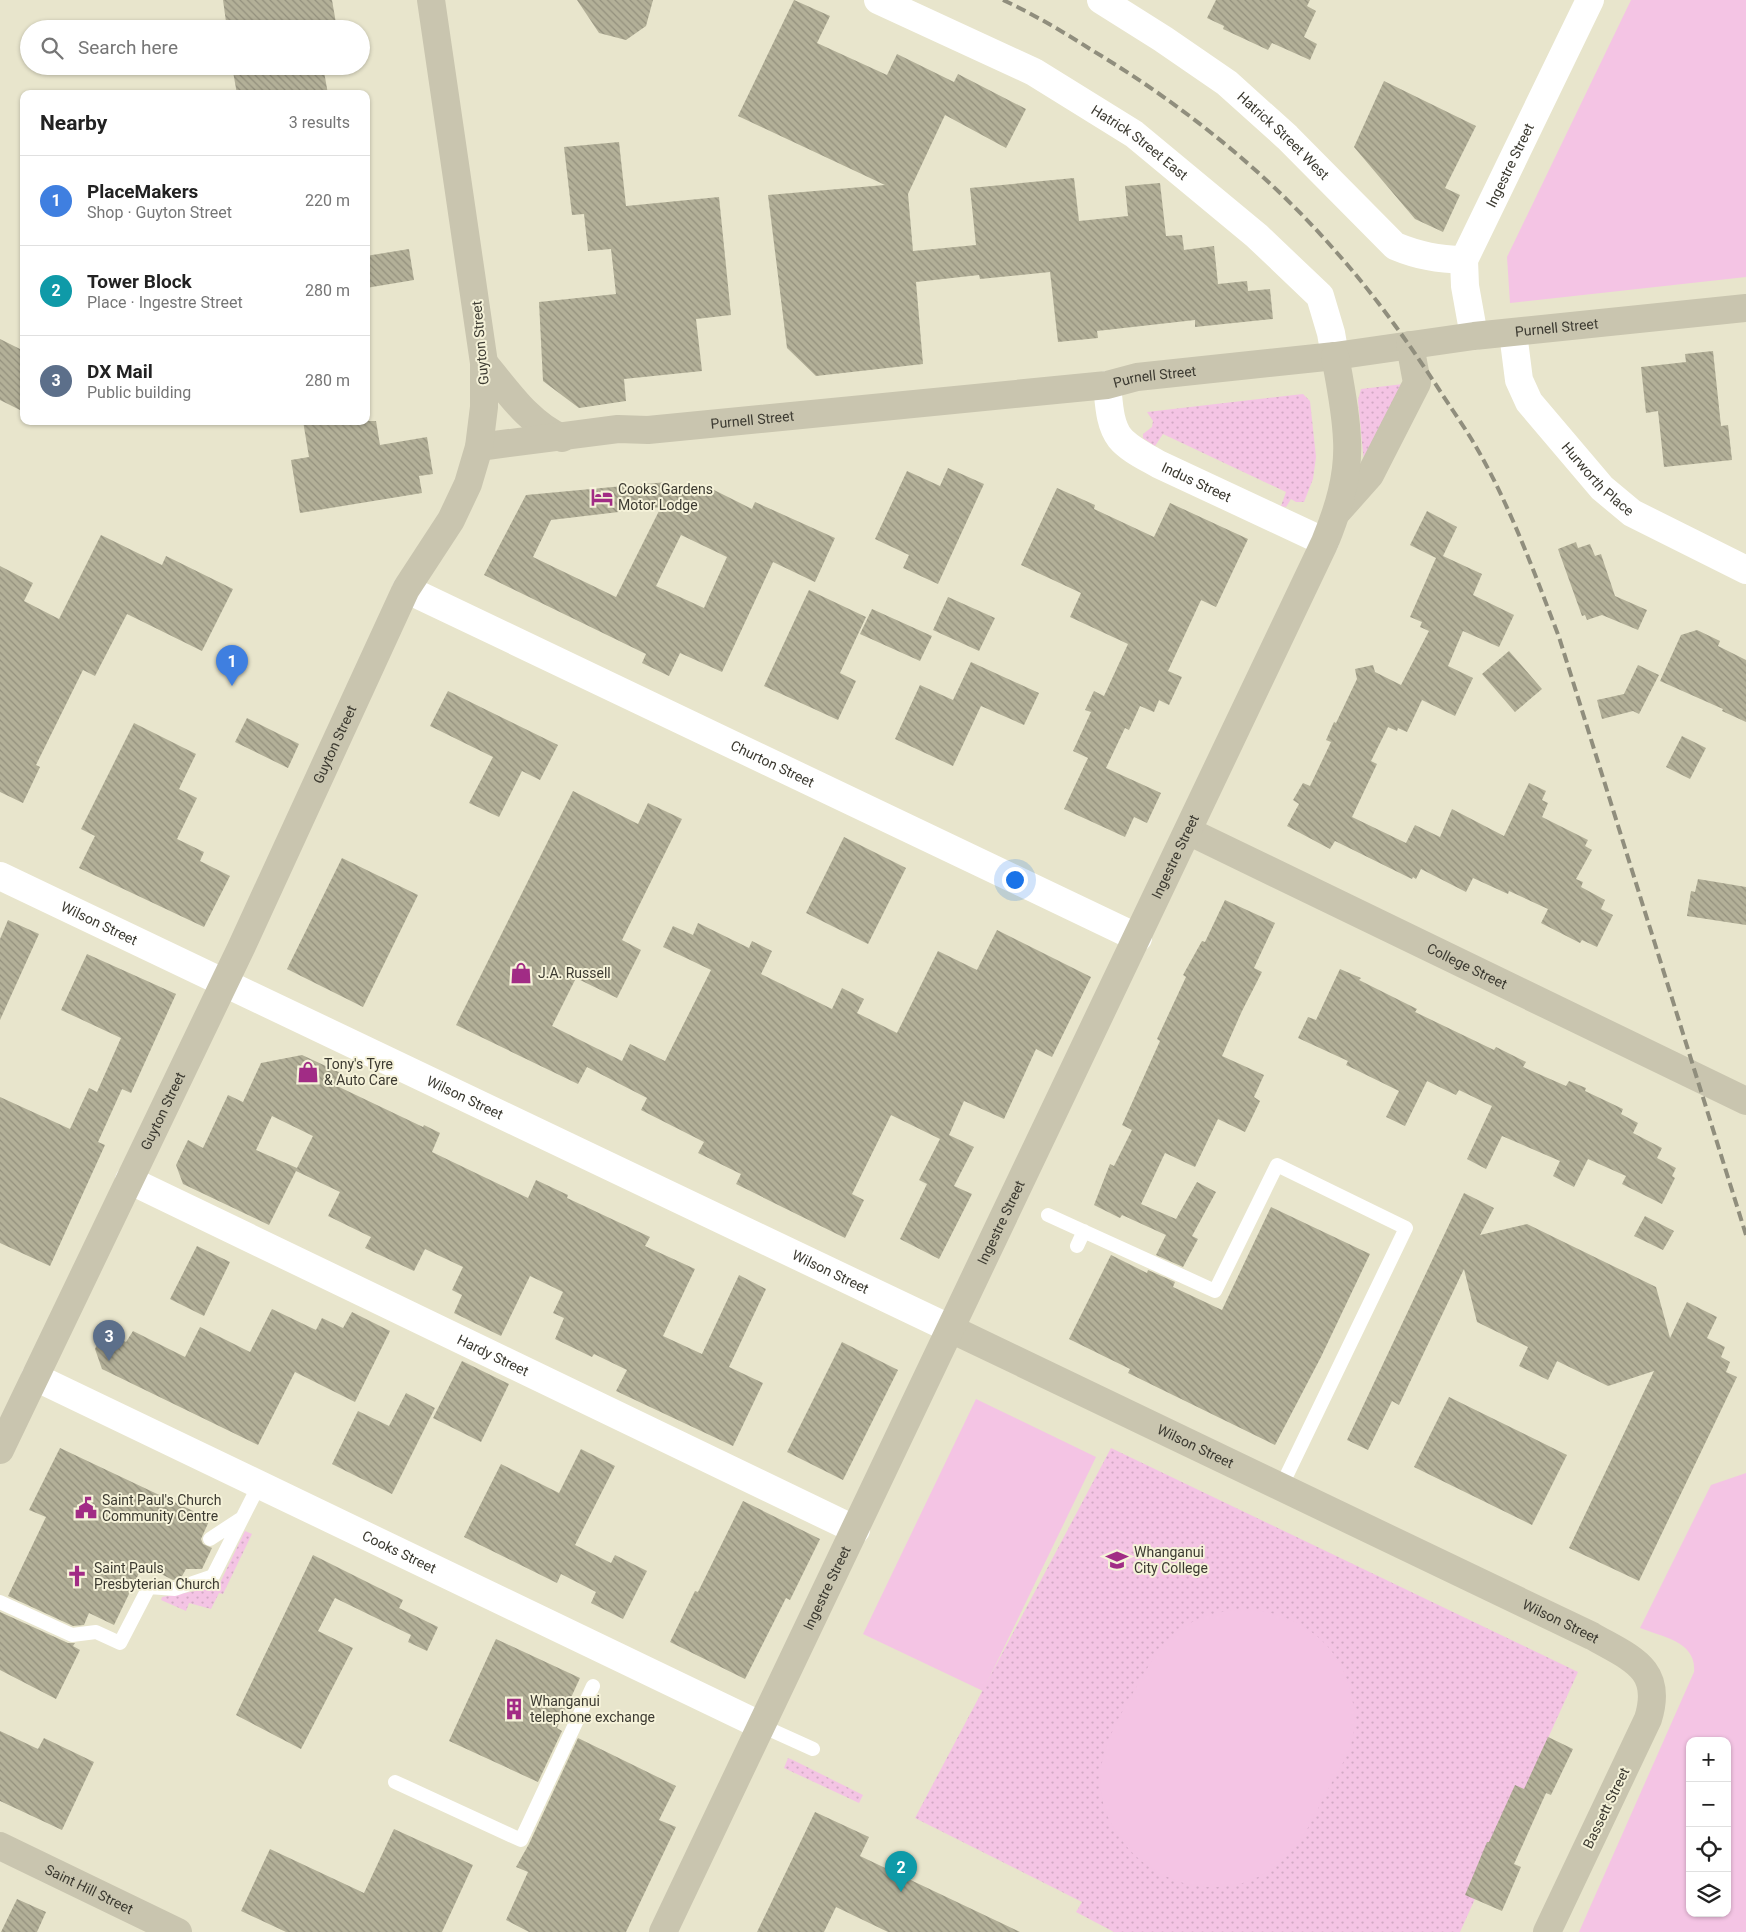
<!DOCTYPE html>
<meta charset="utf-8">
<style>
:root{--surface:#fff;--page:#f6f6f6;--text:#222;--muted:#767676;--line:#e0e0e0;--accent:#7c3aed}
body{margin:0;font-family:Roboto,sans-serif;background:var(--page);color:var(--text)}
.controls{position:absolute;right:15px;bottom:15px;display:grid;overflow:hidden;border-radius:10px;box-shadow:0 1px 4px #0004}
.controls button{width:45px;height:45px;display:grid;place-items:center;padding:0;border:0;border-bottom:1px solid var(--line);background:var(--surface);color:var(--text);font:25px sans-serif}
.you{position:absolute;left:1014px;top:879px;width:18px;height:18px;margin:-12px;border:4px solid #fff;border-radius:50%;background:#1a73e8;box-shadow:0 0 0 8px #1a73e833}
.badge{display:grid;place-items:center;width:32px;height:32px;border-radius:50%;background:var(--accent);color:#fff;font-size:16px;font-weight:700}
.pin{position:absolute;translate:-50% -41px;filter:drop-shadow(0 1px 2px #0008)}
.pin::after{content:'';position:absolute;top:26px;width:18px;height:15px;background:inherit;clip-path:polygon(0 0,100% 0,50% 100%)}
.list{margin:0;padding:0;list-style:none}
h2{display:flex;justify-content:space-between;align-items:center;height:65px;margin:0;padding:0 20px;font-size:21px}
h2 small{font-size:16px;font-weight:400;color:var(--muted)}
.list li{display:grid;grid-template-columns:32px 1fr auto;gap:15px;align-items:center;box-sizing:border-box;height:90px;padding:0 20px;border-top:1px solid var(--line)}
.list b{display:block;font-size:19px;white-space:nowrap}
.list p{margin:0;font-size:16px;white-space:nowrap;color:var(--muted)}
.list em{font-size:16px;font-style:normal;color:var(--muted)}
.icon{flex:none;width:28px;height:28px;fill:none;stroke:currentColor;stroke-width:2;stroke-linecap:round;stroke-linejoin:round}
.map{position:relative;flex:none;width:1746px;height:1932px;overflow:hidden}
.search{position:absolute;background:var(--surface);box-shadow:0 1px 4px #0004;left:20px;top:20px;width:350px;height:55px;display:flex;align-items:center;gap:12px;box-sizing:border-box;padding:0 18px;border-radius:28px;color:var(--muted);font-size:19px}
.panel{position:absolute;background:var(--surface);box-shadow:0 1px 4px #0004;left:20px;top:90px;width:350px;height:335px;border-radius:10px}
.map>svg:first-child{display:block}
.grass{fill:url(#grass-dots)}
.park{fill:#f4c4e4;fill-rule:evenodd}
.building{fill:url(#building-back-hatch);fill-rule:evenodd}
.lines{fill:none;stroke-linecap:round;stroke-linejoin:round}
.lane{stroke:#fff;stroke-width:14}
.street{stroke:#fff;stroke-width:28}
.secondary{stroke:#c9c5af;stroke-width:28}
.rail{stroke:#908e7d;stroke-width:4;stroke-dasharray:10 5;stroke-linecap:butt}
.labels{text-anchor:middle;stroke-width:4;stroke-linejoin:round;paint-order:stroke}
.street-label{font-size:14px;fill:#3c3a31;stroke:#f5f2d9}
.poi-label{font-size:14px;fill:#3c3a31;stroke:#f5f2d9;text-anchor:start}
</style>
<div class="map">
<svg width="1746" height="1932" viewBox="0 0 1746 1932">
<defs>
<pattern id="grass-dots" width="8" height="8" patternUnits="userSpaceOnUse" patternTransform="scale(1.25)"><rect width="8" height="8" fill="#f4c4e4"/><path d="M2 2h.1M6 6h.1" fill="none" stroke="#d2a9c4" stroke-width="1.8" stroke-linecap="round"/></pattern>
<pattern id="building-back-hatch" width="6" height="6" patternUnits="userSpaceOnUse" patternTransform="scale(1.25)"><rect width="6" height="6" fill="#b3b098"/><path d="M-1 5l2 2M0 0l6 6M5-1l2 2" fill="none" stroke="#93907d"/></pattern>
</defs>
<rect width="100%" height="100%" fill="#e8e5cc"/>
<path class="grass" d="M1403 384 1364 463 1358 400 1361 389Z
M1303 394 1310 401 1316 457 1313 479 1304 502H1296L1291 499 1286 507 1281 506 1286 492 1163 434 1155 446 1143 438V434L1152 427 1153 421 1147 412Z
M1111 1448 1578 1672 1460 1932H1114L1076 1912 1082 1902 915 1818Z
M245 1531 252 1534 223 1594 219 1593 211 1609 189 1603 186 1611 161 1600 162 1597 218 1587Z
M788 1758 793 1760 863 1795 859 1803 784 1768Z"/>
<path class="park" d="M1631 0H1746V277L1510 303 1507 257Z
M976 1399 1096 1457 983 1691 863 1634Z
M1746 1473V1932H1579L1694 1672C1697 1642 1663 1637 1640 1628L1711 1485ZM1690 1741H1727V1913H1690Z
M1252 1609C1303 1617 1342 1645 1352 1698 1355 1713 1356 1729 1351 1744 1346 1761 1333 1779 1325 1795 1314 1816 1305 1838 1288 1855 1236 1909 1151 1891 1115 1830 1082 1776 1111 1731 1138 1684 1149 1666 1158 1647 1174 1634 1197 1615 1223 1610 1252 1609Z"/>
<path class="building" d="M223 0H332L337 29H227Z
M577 0H653L646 26 626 40 599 33Z
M794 0 830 16 817 43 887 75 897 54 954 82 958 74 1026 109 1006 148 945 115 908 194 913 251 976 245 970 188 1074 178 1079 221 1128 216 1125 186 1160 183 1166 236 1182 235 1184 250 1214 246 1218 284 1247 281 1248 291 1270 289 1273 319 1195 327V320L1097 331 1098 338 1058 342 1050 272 980 279 979 275 916 282 923 364 816 376 787 348 768 195 885 185 738 116Z
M1216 0H1310L1307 6 1316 11 1304 37 1317 44 1310 60 1272 43 1268 50 1223 29 1224 26 1207 18Z
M232 66H323L328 94H237Z
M1384 81 1476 126 1445 188 1460 195 1443 232 1415 219 1354 147Z
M619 142 626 206 719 197 731 315 696 319 702 371 624 379 626 401 579 408 543 381 539 302 616 294 611 249 588 251 584 214 572 215 564 147Z
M409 249 414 280 366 288V256Z
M0 339 24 351V412L0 400Z
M1713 351 1721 426 1728 425 1732 460 1664 467 1658 411 1646 413 1641 367 1686 362 1685 354Z
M303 421H376L380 445 427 437 433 474 419 476 422 493 300 513 291 460 309 457Z
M948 468 984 484 938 584 903 568 909 555 875 539 907 471 940 486Z
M667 482 695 497 702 484 752 509 755 502 835 538 815 582 773 562 722 672 680 653 669 676 642 663 646 654 484 575 526 495ZM661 507 616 597 533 557 551 520ZM681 535 727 557 704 608 656 586Z
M1057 488 1095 505 1094 509 1154 537 1170 503 1248 539 1216 607 1201 600 1168 671 1182 677 1169 705 1159 700 1154 712 1140 706 1129 730 1125 728 1106 768 1161 793 1147 823 1134 817 1125 837 1064 809 1088 758 1073 751 1091 712 1085 710 1094 691 1104 696 1128 644 1070 617 1081 593 1021 565Z
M1427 511 1457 527 1443 556 1482 574 1473 595 1514 615 1499 647 1463 631 1448 666 1473 678 1455 716 1422 700 1407 732 1398 728 1397 731 1388 727 1371 761 1377 764 1352 817 1406 843 1415 825 1440 837 1452 809 1504 836 1529 783 1546 791 1542 800 1548 803 1542 817 1588 840 1585 846 1592 850 1576 879 1583 882 1581 887 1605 900 1601 909 1613 915 1597 947 1582 940 1580 943 1541 923 1548 909 1509 891 1508 894 1473 878 1466 892 1421 869 1416 879 1413 877 1412 879 1335 841 1330 849 1287 826 1299 804 1293 800 1303 783 1310 786 1331 742 1326 740 1334 722 1336 723 1357 679 1355 669 1373 665 1375 672 1401 685 1429 631 1420 627 1422 622 1410 617 1436 558 1410 545Z
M101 535 162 565 166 556 233 589 202 651 127 614 95 676 83 670 36 765 40 767 23 803 0 792V566L33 583 24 601 59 619Z
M1576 542 1578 548 1590 544 1595 556 1601 554 1615 596 1647 610 1638 630 1602 615 1587 620 1585 615 1582 616 1558 549Z
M809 590 866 617 840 673 856 681 838 720 764 686Z
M948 597 995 618 979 651 933 630Z
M872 609 932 636 920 661 860 634Z
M1697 630 1720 641 1718 646 1746 660V722L1722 711 1723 709 1660 681 1681 635Z
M1509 651 1542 689 1515 712 1482 674Z
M971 662 1039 693 1024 725 981 706 953 766 895 739 920 685 953 700Z
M1638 665 1659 675 1639 714 1633 711 1602 719 1597 700 1624 694Z
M448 691 558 745 540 780 522 771 499 817 469 803 493 757 430 726Z
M247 718 299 744 288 768 235 742Z
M134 723 196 754 179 789 197 798 177 839 204 852 200 861 230 876 204 927 79 868 95 836 81 829Z
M1682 736 1706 748 1690 779 1666 767Z
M573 791 638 824 648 803 682 819 622 940 641 950 617 998 576 978 552 1026 622 1061 630 1044 665 1061 711 970 663 947 673 926 693 935 698 923 749 948 752 941 772 951 761 974 832 1009 842 988 864 999 857 1013 897 1033 938 951 977 970 997 930 1091 977 1052 1057 1036 1049 1004 1119 964 1101 949 1135 974 1147 954 1186 972 1194 939 1259 900 1239 927 1184 919 1180 940 1139 891 1115 852 1194 864 1200 845 1238 736 1184 741 1174 698 1153 704 1142 641 1110 647 1098 587 1067 578 1084 456 1025Z
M844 837 906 868 868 944 806 913Z
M342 858 418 895 363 1007 287 969Z
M1698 879 1746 887V925L1687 916 1691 891 1695 892Z
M1225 900 1275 923 1254 968 1262 972 1242 1011 1222 1056 1264 1075 1254 1097 1260 1101 1245 1132 1218 1119 1195 1167 1165 1153 1141 1204 1176 1219 1197 1182 1216 1192 1192 1236 1198 1239 1183 1267 1156 1255 1166 1235 1122 1215 1120 1218 1094 1205 1110 1164 1114 1166 1132 1130 1122 1125 1160 1041 1157 1039 1186 977 1183 975 1202 941 1205 942Z
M8 920 39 934 0 1020V939Z
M87 954 176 994 131 1093 122 1089 98 1142 105 1145 50 1266 0 1243V1097L70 1129 89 1088 97 1092 121 1038 61 1010Z
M1340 969 1361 978 1359 980 1417 1009 1415 1012 1494 1050 1496 1047 1526 1062 1523 1067 1566 1086 1569 1081 1586 1088 1585 1091 1623 1109 1621 1114 1638 1123 1633 1133 1662 1148 1657 1158 1676 1168 1672 1176 1675 1178 1662 1204 1622 1184 1626 1176 1588 1159 1574 1187 1553 1176 1560 1161 1502 1136 1486 1169 1467 1159 1492 1106 1459 1090 1456 1095 1427 1081 1405 1126 1386 1117 1399 1091 1346 1065 1348 1061 1298 1038 1308 1017 1316 1020Z
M302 1055 343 1074 337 1086 423 1127 424 1125 440 1133 432 1152 528 1198 536 1180 568 1195 567 1198 650 1237 645 1246 695 1269 663 1336 702 1354 739 1275 766 1289 729 1367 763 1383 733 1446 616 1391 627 1370 594 1354 592 1357 555 1339 564 1318 553 1313 563 1292 530 1276 501 1336 454 1313 462 1295 452 1290 463 1267 425 1249 414 1271 365 1248 371 1237 328 1216 340 1192 296 1171 269 1225 183 1184 176 1165 188 1140 203 1148 228 1095 243 1102 261 1063ZM272 1116 313 1136 297 1168 256 1150Z
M1464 1193 1494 1208 1480 1235 1527 1224 1656 1287 1670 1338 1687 1302 1717 1317 1707 1338 1725 1347 1721 1357 1730 1362 1726 1372 1737 1377 1639 1581 1569 1548 1654 1371 1608 1386 1557 1361 1548 1380 1519 1366 1528 1347 1477 1322 1464 1269 1399 1405 1392 1401 1368 1450 1347 1440Z
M1271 1207 1370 1254 1321 1357 1275 1445 1128 1373 1130 1369 1069 1339 1111 1255 1147 1273 1148 1270 1175 1282 1173 1287 1222 1310Z
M1645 1216 1674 1231 1663 1250 1634 1236Z
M197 1246 230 1262 204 1316 170 1299Z
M272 1309 316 1330 322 1318 343 1328 352 1312 390 1331 355 1402 295 1372 258 1445 102 1369 95 1349 104 1331 126 1342 133 1331 185 1357 200 1327 250 1352Z
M842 1342 898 1370 843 1480 787 1452Z
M462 1361 509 1384 481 1442 433 1418Z
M406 1393 435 1408 392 1494 332 1464 358 1411 389 1426Z
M1449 1397 1567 1455 1532 1525 1414 1467Z
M60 1448 210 1519 201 1539 203 1544 212 1548 202 1569H186L181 1578 173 1580 143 1565 114 1625 89 1613 84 1625 73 1626 8 1596 46 1517 29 1510Z
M581 1449 615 1466 575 1545 611 1563 615 1555 647 1571 623 1619 591 1603 596 1592 561 1574 557 1583 464 1537 501 1464 559 1493Z
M743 1501 820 1539 790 1600 786 1598 745 1679 670 1642 695 1591 698 1592Z
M313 1555 403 1600 399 1608 438 1627 427 1651 408 1642 411 1635 335 1598 318 1631 353 1648 301 1749 236 1715Z
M0 1612 68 1643H75L73 1646 80 1650 56 1699 0 1670Z
M496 1639 580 1678 557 1728 562 1731 538 1782 449 1741Z
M0 1731 38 1749 44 1738 94 1762 62 1830 0 1801Z
M1548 1737 1573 1749 1551 1795 1546 1793 1514 1864 1521 1867 1502 1911 1465 1895 1487 1842H1489L1515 1785 1524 1789Z
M578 1738 676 1786 659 1820 676 1827 626 1932H529L506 1920 528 1872 516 1867 529 1844Z
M815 1812 869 1837 860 1856 1020 1932H888L836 1907 824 1932H757Z
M394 1829 473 1865 442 1932H286L241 1911 270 1849 364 1893Z
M17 1899 46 1912 37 1932H1Z"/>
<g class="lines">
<path class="lane" d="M1048 1215 1215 1291 1277 1165 1406 1228 1281 1487
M1077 1246 1084 1231
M210 1539 242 1518
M0 1602 72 1635 96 1632 120 1643 149 1587 175 1589 213 1576 259 1485
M762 1726 813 1749
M395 1782 521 1840 593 1686"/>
<g class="street">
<path id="s1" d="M878 0 1034 72 1134 134 1257 236 1320 296 1331 333 1335 356"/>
<path id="s2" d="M1101 0 1163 39 1227 83 1287 137 1395 246C1419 256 1438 259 1464 260"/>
<path id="s3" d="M1513 333 1519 380 1529 402 1602 488 1632 513 1746 570"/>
<path id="s4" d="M1474 336 1465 286 1464 260 1590 0"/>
<path id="s5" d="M1107 385C1109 402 1109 424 1120 438 1129 449 1146 457 1158 464L1325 542"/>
<path id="s6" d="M406 589 1138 938"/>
<path id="s7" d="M0 876 951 1329"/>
<path id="s8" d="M129 1180 856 1530"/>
<path id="s9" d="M35 1377 762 1726"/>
</g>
<g class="secondary">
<path d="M484 363C507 390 528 423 562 438"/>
<path id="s10" d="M479 447 618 429 648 430 1107 385 1137 377 1335 356 1474 336 1746 308"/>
<path d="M1338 511 1370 475 1417 383 1410 345"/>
<path id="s11" d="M1188 831 1746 1101"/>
<path id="s12" d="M951 1329 1592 1636C1630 1658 1664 1668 1648 1719L1547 1932"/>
<path id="s13" d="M0 1450 241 948 406 589 451 520 468 484 479 447 484 407V363L431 0"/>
<path id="s14" d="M0 1846 178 1932"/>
<path id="s15" d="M663 1932 1325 542C1338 510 1349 476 1347 440 1346 412 1340 383 1335 356"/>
</g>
<path class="rail" d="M1003 0C1033 14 1062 31 1090 49 1182 104 1268 173 1338 254 1377 298 1410 345 1442 394 1453 411 1465 428 1475 445 1510 505 1534 572 1559 637L1746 1235"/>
</g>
<defs>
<g id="hotel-bare" transform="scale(1.725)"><path d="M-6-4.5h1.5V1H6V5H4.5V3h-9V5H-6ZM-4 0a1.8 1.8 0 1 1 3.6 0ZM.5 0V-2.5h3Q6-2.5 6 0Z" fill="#a12c85" stroke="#f5f2d9" stroke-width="2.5" paint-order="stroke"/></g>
<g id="shop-bare" transform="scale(1.725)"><path d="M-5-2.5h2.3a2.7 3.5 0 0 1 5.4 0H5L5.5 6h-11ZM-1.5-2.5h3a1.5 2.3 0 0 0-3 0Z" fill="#a12c85" stroke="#f5f2d9" stroke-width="2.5" paint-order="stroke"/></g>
<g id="civic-bare" transform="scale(1.725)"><path d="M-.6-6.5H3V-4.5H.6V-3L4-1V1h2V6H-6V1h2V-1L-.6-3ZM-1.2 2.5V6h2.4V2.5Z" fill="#a12c85" stroke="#f5f2d9" stroke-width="2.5" paint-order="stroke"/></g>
<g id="school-bare" transform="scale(1.725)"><path d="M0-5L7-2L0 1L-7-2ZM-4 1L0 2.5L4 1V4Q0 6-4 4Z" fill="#a12c85" stroke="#f5f2d9" stroke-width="2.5" paint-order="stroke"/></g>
<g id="church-bare" transform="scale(1.725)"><path d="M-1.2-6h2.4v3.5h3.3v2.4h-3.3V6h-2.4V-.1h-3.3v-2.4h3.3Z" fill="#a12c85" stroke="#f5f2d9" stroke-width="2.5" paint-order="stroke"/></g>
<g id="building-bare" transform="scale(1.725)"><path d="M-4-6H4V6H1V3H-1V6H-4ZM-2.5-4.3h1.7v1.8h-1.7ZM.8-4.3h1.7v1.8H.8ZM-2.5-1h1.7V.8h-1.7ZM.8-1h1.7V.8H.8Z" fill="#a12c85" stroke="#f5f2d9" stroke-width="2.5" paint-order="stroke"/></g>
</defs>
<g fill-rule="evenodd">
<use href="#hotel-bare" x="602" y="497"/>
<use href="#shop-bare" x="521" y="973"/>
<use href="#shop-bare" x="308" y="1072"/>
<use href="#civic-bare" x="86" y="1508"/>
<use href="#school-bare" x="1117" y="1560"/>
<use href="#church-bare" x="77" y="1576"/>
<use href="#building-bare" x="514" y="1709"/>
</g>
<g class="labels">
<g class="street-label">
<text dy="5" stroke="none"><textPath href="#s2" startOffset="228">Hatrick Street West</textPath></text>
<text dy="5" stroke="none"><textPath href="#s1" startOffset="299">Hatrick Street East</textPath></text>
<text dy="5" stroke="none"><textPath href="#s4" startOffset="182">Ingestre Street</textPath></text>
<text dy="5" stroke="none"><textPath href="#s10" startOffset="1085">Purnell Street</textPath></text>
<text transform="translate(480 343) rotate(-95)" y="5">Guyton Street</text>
<text dy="5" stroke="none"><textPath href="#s10" startOffset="680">Purnell Street</textPath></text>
<text dy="5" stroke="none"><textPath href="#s10" startOffset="275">Purnell Street</textPath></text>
<text dy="5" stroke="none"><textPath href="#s3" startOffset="175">Hurworth Place</textPath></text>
<text dy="5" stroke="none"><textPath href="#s5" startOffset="144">Indus Street</textPath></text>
<text dy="5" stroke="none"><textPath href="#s13" startOffset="781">Guyton Street</textPath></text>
<text dy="5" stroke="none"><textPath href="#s6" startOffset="406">Churton Street</textPath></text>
<text dy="5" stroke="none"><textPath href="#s15" startOffset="1191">Ingestre Street</textPath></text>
<text dy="5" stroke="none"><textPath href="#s7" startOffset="110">Wilson Street</textPath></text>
<text dy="5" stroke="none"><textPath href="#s11" startOffset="310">College Street</textPath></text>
<text dy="5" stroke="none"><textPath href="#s7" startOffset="515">Wilson Street</textPath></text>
<text dy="5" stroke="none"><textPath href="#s13" startOffset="376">Guyton Street</textPath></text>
<text dy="5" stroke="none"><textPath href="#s15" startOffset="786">Ingestre Street</textPath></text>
<text dy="5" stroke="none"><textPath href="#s7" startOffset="920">Wilson Street</textPath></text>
<text dy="5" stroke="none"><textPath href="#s8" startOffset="404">Hardy Street</textPath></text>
<text dy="5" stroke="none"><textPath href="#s12" startOffset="271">Wilson Street</textPath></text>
<text dy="5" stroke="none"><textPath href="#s9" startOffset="404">Cooks Street</textPath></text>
<text dy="5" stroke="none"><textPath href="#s15" startOffset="381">Ingestre Street</textPath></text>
<text dy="5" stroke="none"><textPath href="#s12" startOffset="676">Wilson Street</textPath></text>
<text transform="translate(1606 1808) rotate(-64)" y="5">Bassett Street</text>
<text dy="5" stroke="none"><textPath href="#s14" startOffset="99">Saint Hill Street</textPath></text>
</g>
<g class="poi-label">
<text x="618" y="494">Cooks Gardens<tspan x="618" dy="16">Motor Lodge</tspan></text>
<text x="538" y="978">J.A. Russell</text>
<text x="324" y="1069">Tony's Tyre<tspan x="324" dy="16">&amp; Auto Care</tspan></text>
<text x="102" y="1505">Saint Paul's Church<tspan x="102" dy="16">Community Centre</tspan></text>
<text x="1134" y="1557">Whanganui<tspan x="1134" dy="16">City College</tspan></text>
<text x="94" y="1573">Saint Pauls<tspan x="94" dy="16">Presbyterian Church</tspan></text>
<text x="530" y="1706">Whanganui<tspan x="530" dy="16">telephone exchange</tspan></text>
</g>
</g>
</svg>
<div class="controls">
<button>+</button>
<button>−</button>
<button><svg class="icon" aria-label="locate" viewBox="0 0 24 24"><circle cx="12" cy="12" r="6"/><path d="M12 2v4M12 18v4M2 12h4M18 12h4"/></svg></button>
<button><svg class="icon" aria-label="layers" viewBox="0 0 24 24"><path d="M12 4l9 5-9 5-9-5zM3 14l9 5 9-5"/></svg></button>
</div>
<div class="you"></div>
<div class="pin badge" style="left:232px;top:686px;background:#3f7fe0">1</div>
<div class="pin badge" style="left:901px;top:1892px;background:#0f9aa8">2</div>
<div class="pin badge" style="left:109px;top:1361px;background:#5c6f8a">3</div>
<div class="search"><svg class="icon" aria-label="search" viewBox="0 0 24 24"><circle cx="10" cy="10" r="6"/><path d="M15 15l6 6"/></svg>Search here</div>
<section class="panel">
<h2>Nearby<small>3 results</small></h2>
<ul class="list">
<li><span class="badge" style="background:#3f7fe0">1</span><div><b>PlaceMakers</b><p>Shop · Guyton Street</p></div><em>220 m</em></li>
<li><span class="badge" style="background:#0f9aa8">2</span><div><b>Tower Block</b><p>Place · Ingestre Street</p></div><em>280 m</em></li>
<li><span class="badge" style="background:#5c6f8a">3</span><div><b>DX Mail</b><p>Public building</p></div><em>280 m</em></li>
</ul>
</section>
</div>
